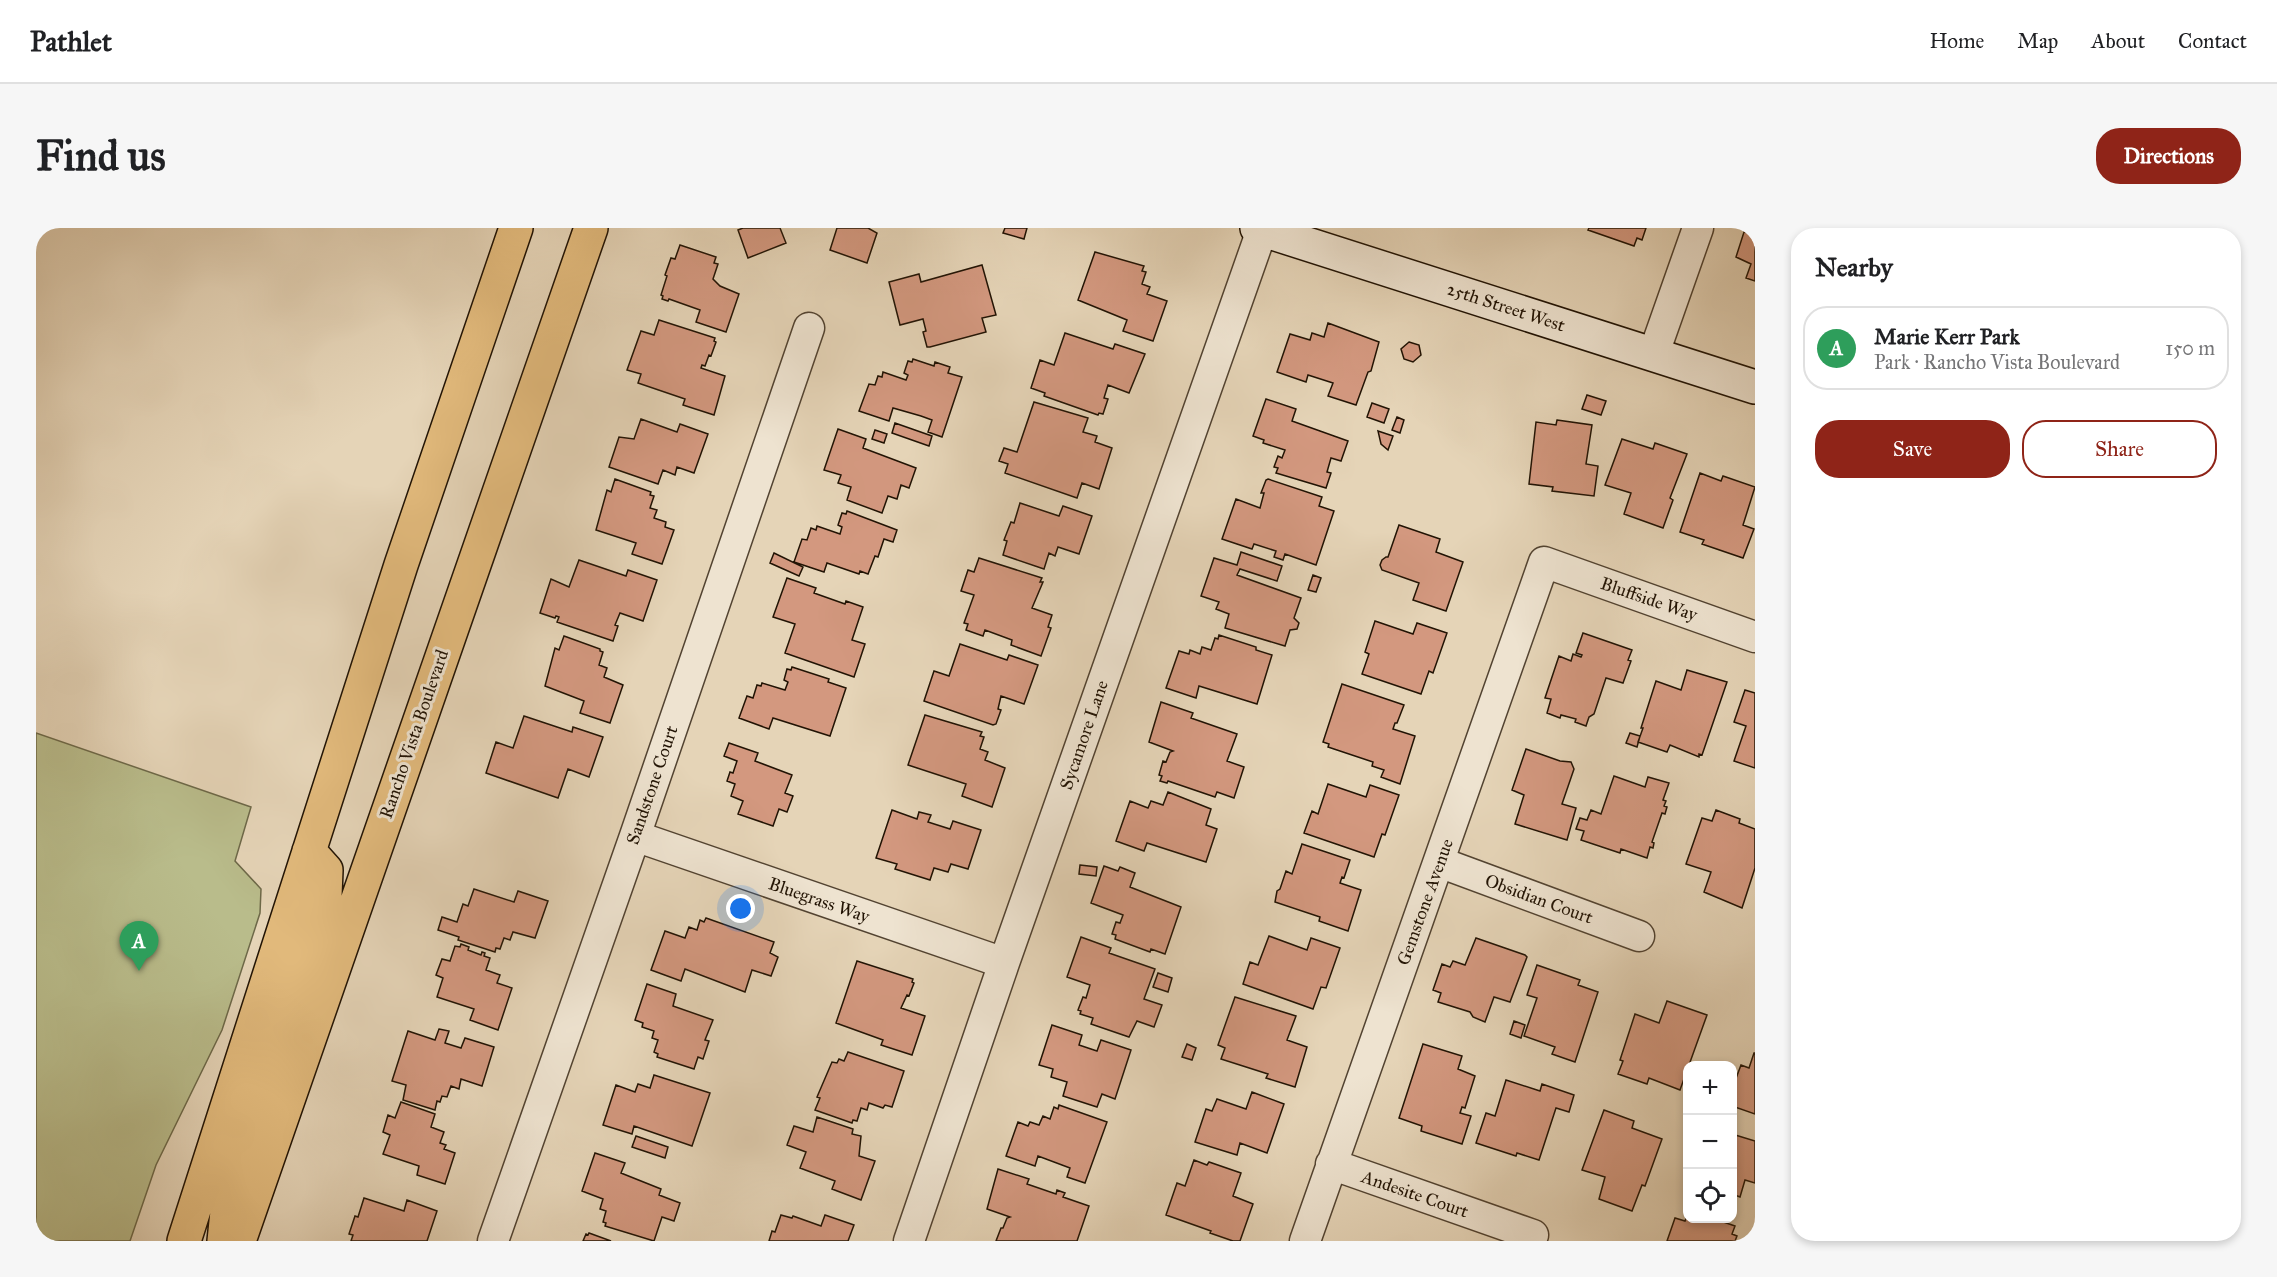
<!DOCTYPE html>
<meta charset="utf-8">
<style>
:root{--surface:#fff;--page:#f6f6f6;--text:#202124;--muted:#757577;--line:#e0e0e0;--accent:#8f2418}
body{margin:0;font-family:"IM FELL Great Primer",serif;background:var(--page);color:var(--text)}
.controls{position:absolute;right:18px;bottom:18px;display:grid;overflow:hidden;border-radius:12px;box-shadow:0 3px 9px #0003}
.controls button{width:54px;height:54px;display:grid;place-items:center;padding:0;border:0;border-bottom:2px solid var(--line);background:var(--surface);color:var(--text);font:30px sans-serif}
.you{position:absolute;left:705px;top:681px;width:21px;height:21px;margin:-15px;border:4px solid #fff;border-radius:50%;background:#1a73e8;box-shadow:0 0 0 9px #1a73e833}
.badge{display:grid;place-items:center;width:39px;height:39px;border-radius:50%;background:var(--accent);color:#fff;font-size:20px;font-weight:700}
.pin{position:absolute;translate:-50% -50px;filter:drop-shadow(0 2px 3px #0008)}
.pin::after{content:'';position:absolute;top:32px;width:21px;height:18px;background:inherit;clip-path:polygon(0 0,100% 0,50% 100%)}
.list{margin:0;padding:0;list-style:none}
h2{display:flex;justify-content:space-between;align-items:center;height:78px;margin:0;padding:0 24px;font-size:26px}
h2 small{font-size:20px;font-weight:400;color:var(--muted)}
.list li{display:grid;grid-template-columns:39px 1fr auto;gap:18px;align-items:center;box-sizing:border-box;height:84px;margin:0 12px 12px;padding:0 12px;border:2px solid var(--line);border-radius:24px}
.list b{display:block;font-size:22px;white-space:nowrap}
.list p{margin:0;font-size:20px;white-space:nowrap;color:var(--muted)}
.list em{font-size:20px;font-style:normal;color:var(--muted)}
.actions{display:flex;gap:12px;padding:18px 24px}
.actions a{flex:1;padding:14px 0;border:2px solid var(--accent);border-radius:24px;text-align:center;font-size:21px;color:var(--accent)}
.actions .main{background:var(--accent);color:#fff}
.icon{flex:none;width:33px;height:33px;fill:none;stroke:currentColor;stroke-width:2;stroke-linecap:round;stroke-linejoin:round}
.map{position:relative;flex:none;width:1719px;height:1013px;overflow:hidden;border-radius:24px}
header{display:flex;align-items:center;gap:36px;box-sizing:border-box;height:84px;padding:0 30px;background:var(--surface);border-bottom:2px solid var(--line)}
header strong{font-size:28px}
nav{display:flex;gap:33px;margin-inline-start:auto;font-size:21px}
.intro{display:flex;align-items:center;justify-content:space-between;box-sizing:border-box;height:144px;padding:0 36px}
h1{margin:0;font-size:42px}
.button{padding:15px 27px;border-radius:24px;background:var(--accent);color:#fff;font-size:21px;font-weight:700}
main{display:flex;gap:36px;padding:0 36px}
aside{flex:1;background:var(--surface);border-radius:24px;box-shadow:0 3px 9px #0003}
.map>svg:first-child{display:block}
.green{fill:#b9bc8b;stroke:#6d6848;stroke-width:1.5}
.building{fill:#d3987f;stroke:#211304;stroke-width:1.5}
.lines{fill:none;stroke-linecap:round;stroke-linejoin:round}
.minor-casing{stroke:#524331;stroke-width:33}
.secondary-casing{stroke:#211304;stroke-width:36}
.primary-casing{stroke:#211304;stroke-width:36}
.minor{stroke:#eee3d0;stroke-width:30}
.secondary{stroke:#eee3d0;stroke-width:33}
.primary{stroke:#e2ba7c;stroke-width:33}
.labels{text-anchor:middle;stroke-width:6;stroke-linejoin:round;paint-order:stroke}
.street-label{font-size:18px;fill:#211304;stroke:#eee3d0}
</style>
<header>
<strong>Pathlet</strong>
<nav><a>Home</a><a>Map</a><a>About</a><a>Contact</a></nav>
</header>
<div class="intro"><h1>Find us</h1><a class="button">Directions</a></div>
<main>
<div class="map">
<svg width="1719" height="1013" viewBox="0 0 1719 1013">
<rect width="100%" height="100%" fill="#e5d4b7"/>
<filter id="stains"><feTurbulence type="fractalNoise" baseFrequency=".00333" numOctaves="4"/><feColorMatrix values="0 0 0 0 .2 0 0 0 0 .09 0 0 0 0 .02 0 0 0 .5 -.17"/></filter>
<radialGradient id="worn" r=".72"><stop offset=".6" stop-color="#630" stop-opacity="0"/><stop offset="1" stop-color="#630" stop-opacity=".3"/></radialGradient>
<path class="green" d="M0 505 215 579 199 633 225 661 224 685 186 802 120 937 94 1013H0Z"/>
<path class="building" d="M707 0H744L750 15 712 30 702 2Z
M801 0H832L841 5 831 35 794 22Z
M969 0H991L988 11 967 5Z
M1553 0H1610L1606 12 1601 10 1598 18 1552 2Z
M1708 4 1719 6V53L1710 50 1715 36 1700 29Z
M644 17 680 29 678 35 682 36 677 51 684 58 703 66 690 104 660 94 664 82 633 71 632 73 626 71 627 68 625 67 631 48 629 47 635 30 639 31Z
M1059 24 1108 38 1106 43 1110 44 1106 56 1114 59 1111 66 1131 73 1117 113 1087 103 1091 92 1042 72Z
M946 37 960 87 946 90 950 104 894 119H891L887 104 890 103 887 91 864 97 853 54 883 46 885 54Z
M623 92 679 110 678 113 680 114 675 128 673 127 669 138 666 137 665 140 689 148 678 187 647 177 649 171 602 155 605 146 591 142 605 103 618 107Z
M1292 95 1343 114 1335 143 1332 144 1320 177 1292 168 1297 155 1272 147 1270 154 1241 144 1254 106 1274 112 1276 105 1288 109Z
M1029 105 1077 121 1079 116 1109 126 1093 165 1072 157 1068 170 1072 171 1067 186 1063 185 1062 187 1008 168 1009 165 995 160 1004 132 1018 137Z
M1373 114 1383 117 1385 127 1377 134 1368 131 1365 121Z
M877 131 898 138 899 134 914 139 912 145 926 149 906 209 892 204 896 192 885 188 857 180 853 193 823 183 833 156 839 157 842 148 846 149 847 144 870 152 872 147 868 145 872 133 876 134Z
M1551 167 1570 173 1565 187 1546 181Z
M1230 171 1260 181 1256 193 1312 213 1305 233 1295 230 1291 244 1295 245 1290 260 1240 245 1242 240 1238 239 1242 228 1246 230 1249 222 1227 215 1228 212 1217 208Z
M998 174 1052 190 1047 204 1061 208 1059 214 1076 220 1063 261 1046 255 1041 270 969 245 972 236 963 233 968 220 981 224Z
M1336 175 1353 181 1348 195 1331 189Z
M1361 189 1368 192 1364 205 1356 202Z
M605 191 641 204 644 196 672 206 658 245 641 239 639 247 627 242 622 256 573 239 583 209 598 211Z
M1521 192 1556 197 1550 236 1562 238 1558 268 1516 263 1517 259 1493 256 1500 194 1520 197Z
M859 195 896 208 893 218 856 205Z
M802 201 830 211 827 220 880 240 873 260 865 257 861 271 852 268 846 285 811 272 815 259 802 255 805 247 788 242Z
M839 202 851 206 848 215 836 211Z
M1342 203 1357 208 1352 222 1345 216Z
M1586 211 1617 221 1619 215 1651 226 1634 270 1637 272 1627 300 1588 286 1595 265 1569 257Z
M1664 245 1685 253 1687 248 1719 259 1707 297 1718 301 1707 330 1666 316 1668 312 1644 304Z
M579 251 615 264 614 267 618 268 614 280 621 282 618 290 630 294 629 299 638 302 626 336 596 326 600 315 560 302 571 262 575 264Z
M1232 251 1286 269 1283 278 1298 283 1280 337 1249 326 1247 332 1238 329 1240 323 1218 316 1216 321 1186 311 1200 271 1224 280 1228 265H1225L1230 252Z
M984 275 1023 288 1027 278 1056 288 1043 326 1022 319 1019 328 1013 325 1008 341 967 327 971 313 968 312 975 294 978 295Z
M811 283 861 302 857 314 848 311 842 329 839 328 832 346 824 343 823 346 791 335 788 344 758 334 766 311 771 312 775 300 780 302 781 298 804 306 806 299 802 297 806 285 810 286Z
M1363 297 1404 311 1400 324 1427 334 1410 383 1377 372 1383 355 1346 342 1344 337 1346 332 1350 329H1352Z
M1205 324 1246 338 1241 353 1204 341 1201 347 1265 370 1258 390 1263 395 1261 401 1254 402 1249 418 1189 400 1193 386 1180 381 1183 374 1165 368 1178 330 1201 337Z
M738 325 767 339 763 348 734 335Z
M943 330 1006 350 1004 354H1007L996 380 1016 387 1012 399 1015 400 1005 428 975 417 976 412 949 402 947 408 930 402 932 396 928 395 938 367 925 363 932 342 938 344Z
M543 332 590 348 592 342 621 352 607 393 584 385 579 397 582 398 577 413 521 394 523 389 520 388 519 390 504 385 515 351 533 359Z
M1277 347 1285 350 1280 364 1272 362Z
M751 350 780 360 778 365 809 376 810 373 827 379 816 412 829 416 818 449 749 425 759 396 737 389Z
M1339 393 1377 406 1381 395 1411 405 1397 445 1393 443 1385 466 1326 446 1333 426 1329 424Z
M1547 405 1596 422 1592 432 1595 433 1587 455 1570 450 1558 486 1553 489 1550 498 1539 494 1540 491 1525 487 1524 490 1511 485 1515 471 1509 470 1523 428 1535 433 1537 426 1545 429 1546 427 1540 425Z
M1183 407 1220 419V422L1236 427 1221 476 1163 458 1160 470 1130 460 1143 423 1153 426 1154 422 1164 426 1166 419 1175 422 1179 410 1182 411Z
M528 408 564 421V423L567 424 563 437 571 440 568 449 587 457 574 495 544 485 548 473 509 458 519 420 523 422Z
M924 416 971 432 973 427 1002 437 988 476 965 468 962 481 965 482 960 496 957 497 888 473 898 443 913 448Z
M756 439 793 451 792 454 810 460 794 508 737 490 733 501 703 490 711 468 717 470 721 457 725 458 726 455 749 462 752 454 748 452 751 441 755 442Z
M1651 442 1691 454 1666 527 1663 526V529L1634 517 1631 524 1602 514 1607 500H1605L1620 453 1645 462Z
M1306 456 1368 477 1361 495H1359L1357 501 1379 508 1364 556 1345 549 1348 542 1336 538 1337 534 1292 519 1293 516 1287 514Z
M1709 462 1719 465V540L1698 533 1710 498 1698 494Z
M1125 474 1157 485 1155 490 1201 506 1191 533 1208 539 1198 570 1181 564 1179 569 1132 553 1131 555 1124 553 1126 548 1123 547 1127 533 1130 534 1134 524 1137 523 1113 514Z
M889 487 946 504 944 508 948 509 944 521 952 524 949 532 969 540 956 579 926 568 930 556 872 537Z
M488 488 536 504 537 499 567 509 553 549 532 541 522 570 450 545 460 514 477 520Z
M1594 505 1604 508 1601 519 1590 515Z
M693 515 722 525 719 533 756 547 749 565 757 568 751 584 743 581 737 598 702 586 707 573 695 568 699 556 691 553 694 544 697 545 701 533 688 528Z
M1490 521 1524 533 1535 534 1538 541 1526 576 1540 580 1531 612 1479 596 1488 567 1476 562Z
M1578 548 1609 559 1612 549 1633 555 1627 572 1630 573 1628 578 1631 579 1629 586 1626 585 1616 614 1618 615 1617 620 1614 619 1611 630 1585 621 1584 625 1545 612 1548 603 1540 601 1544 590 1551 592 1555 582 1565 586Z
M1292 556 1330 569 1334 557 1363 567 1349 607 1346 606 1338 629 1268 605 1276 583 1282 586Z
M1132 564 1175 581 1170 597 1181 601 1170 634 1111 615 1108 623 1080 613 1094 573 1112 580 1115 573 1127 577Z
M856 582 881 591 883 584 895 587 892 594 914 601 917 593 945 602 932 641 915 636 912 644 898 640 894 652 859 641 861 636 840 630Z
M1680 582 1704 591 1703 595 1719 601V640L1706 680 1668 664 1675 644 1650 636 1666 590 1676 593Z
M1266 616 1314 632 1308 650 1306 649 1304 655 1325 662 1312 703 1283 693 1284 689 1239 674 1241 663 1244 661 1250 643 1256 646Z
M1044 637 1061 639 1060 648 1043 646Z
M1068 638 1082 643 1084 639 1099 645 1094 659 1145 679 1129 726 1115 721 1114 724 1079 711 1080 707 1076 706 1080 694 1084 695 1087 687 1055 675Z
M438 661 478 674 482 663 512 673 499 710 477 704 474 712 468 710 464 721 460 720 459 724 422 712 423 709 402 702 406 689 421 694 427 676 432 678Z
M670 690 738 714 734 725 742 729 735 748 716 742 709 764 649 741 645 753 615 742 629 703 649 710 653 699 661 702 664 692 668 694Z
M1233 708 1271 722 1275 710 1304 720 1290 760 1285 759 1277 781 1207 756 1214 734 1222 737Z
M1045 709 1075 720 1073 725 1119 741 1108 771 1126 777 1118 799 1101 793 1093 809 1055 796 1057 790 1044 786 1045 783 1042 782 1047 769 1050 770 1054 757 1031 749Z
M1440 710 1489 727 1491 729 1474 774 1458 769 1449 794 1437 789 1434 784 1402 774 1405 765 1397 762 1406 736 1414 739 1417 733 1429 737Z
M425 716 433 719 432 722 445 727 446 724 449 725 448 728 454 730 450 742 464 747 461 755 476 760 462 802 434 792 438 781 401 769 407 750 400 747 406 731 414 733 419 718 424 719Z
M821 733 877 751 876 754 878 755 873 768 871 767 865 780 889 788 876 827 845 817 847 812 800 795Z
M1501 737 1544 752 1542 757 1562 764 1539 834 1516 826 1519 819 1488 808 1501 770 1491 767Z
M1122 745 1136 750 1132 764 1117 759Z
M611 756 640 766 637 778 677 792 669 812 673 813 667 831 662 829 658 841 621 829 622 826 618 824 622 812 616 810 618 803 606 799 607 795 599 792Z
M1199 769 1260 788 1251 812 1271 819 1259 859 1230 850 1232 846 1185 831 1189 820 1182 817Z
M1631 773 1671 787 1644 862 1613 850 1611 856 1582 846 1587 833 1584 832 1599 786 1623 795Z
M1478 793 1489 797 1485 810 1474 806Z
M1016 797 1046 807 1043 817 1061 823 1065 812 1095 822 1079 871 1066 866 1061 879 1027 868 1031 854 1015 849 1017 841 1003 837Z
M403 801 413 803 409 815 425 820 429 810 458 819 446 858 425 851 423 861 415 858 411 869 406 868 404 874 401 873 399 882 367 872 370 857 356 853 372 803 399 812Z
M1151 816 1160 820 1156 832 1146 829Z
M1387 816 1426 828 1422 841 1439 848 1429 880 1426 879 1424 885 1435 888 1426 916 1385 903 1386 898 1363 890Z
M812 824 868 843 856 879 849 877 847 880 833 875 831 882 825 880 821 893 817 892 816 895 779 882 784 870 781 869 796 834 801 835 803 831 808 833Z
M1718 825H1719V886L1696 878V861L1705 837 1713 840Z
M618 847 674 865 656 918 598 898 596 906 567 897 580 857 599 864 602 856 614 860Z
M1470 852 1504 863 1506 856 1538 867 1533 884 1520 880 1503 932 1481 925 1480 928 1440 915 1450 885 1459 888Z
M1216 864 1248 876 1231 925 1204 915 1201 927 1159 914 1170 881 1176 883 1181 871 1210 881Z
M365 874 399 886 395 899 408 904 404 915 410 917 408 921 419 925 409 956 381 947 383 938 347 926 354 907 347 904 352 887 359 890Z
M1023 877 1071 894 1049 955 1031 949 1034 940 1002 928 999 938 970 928 982 894 992 898 994 894 1003 897 1007 888 1014 891 1018 879 1022 881Z
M1568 882 1598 893 1596 900 1626 911 1609 958 1606 957 1596 983 1563 971 1569 949 1546 942Z
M781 889 817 901 816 906 825 908 823 928 839 933 825 972 796 961 799 953 764 940 770 924 751 917 758 898 777 904Z
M1696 906 1719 913V955L1709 952 1704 969 1696 966Z
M600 908 632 919 629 930 596 919Z
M559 925 589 935 585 945 625 961 623 967 644 975 638 993 626 989 618 1013 569 998 570 995 567 994 570 983 564 981 567 971 546 963Z
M1158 932 1171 937 1173 934 1205 945 1197 968 1217 976 1204 1013H1197L1174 1005 1175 1003 1130 987 1141 955 1149 958Z
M962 941 993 951 991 956 1020 966 1021 962 1029 965 1027 969 1053 978 1041 1013H960L965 1000H967L971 990 974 989 951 981Z
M328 970 368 983 371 972 401 983 391 1013H315L317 1007 313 1006 319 988 322 989Z
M1652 985V990H1676L1699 998 1696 1006 1701 1008 1699 1013H1631L1639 990 1649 993Z
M745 987 756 990 757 988 785 998 789 987 818 997 812 1013H733L736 1003 739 1004Z
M553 1005 575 1013H547L550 1006 552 1007Z"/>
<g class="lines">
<g class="minor-casing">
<path id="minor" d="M1618 125 1662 0
M599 608 968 735
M1403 634 1603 708
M1295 936 1497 1007
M457 1013 599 608 773 100
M873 1013 968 735 1226 2
M1269 1013 1508 334 1719 409"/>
</g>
<g class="secondary-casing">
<path id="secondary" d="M1221 0 1719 159"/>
</g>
<g class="primary-casing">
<path id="primary" d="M148 1013 365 337 480 0
M188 1013 192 974 276 717 289 668 290 642 273 623
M203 1013 555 0"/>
</g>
<use href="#minor" class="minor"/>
<use href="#secondary" class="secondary"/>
<use href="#primary" class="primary"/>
</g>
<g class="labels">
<g class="street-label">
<text transform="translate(1470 79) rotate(18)" y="6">25th Street West</text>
<text transform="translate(1613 371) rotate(19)" y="6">Bluffside Way</text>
<text transform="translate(378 506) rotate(-71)" y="6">Rancho Vista Boulevard</text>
<text transform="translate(1048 507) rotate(-71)" y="6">Sycamore Lane</text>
<text transform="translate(616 557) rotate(-71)" y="6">Sandstone Court</text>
<text transform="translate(1503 671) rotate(20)" y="6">Obsidian Court</text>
<text transform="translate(783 672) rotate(19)" y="6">Bluegrass Way</text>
<text transform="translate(1389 674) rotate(-70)" y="6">Gemstone Avenue</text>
<text transform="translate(1379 966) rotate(19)" y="6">Andesite Court</text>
</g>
</g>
<rect width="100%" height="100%" filter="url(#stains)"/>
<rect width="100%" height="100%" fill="url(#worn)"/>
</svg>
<div class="controls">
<button>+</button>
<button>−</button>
<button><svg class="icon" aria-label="locate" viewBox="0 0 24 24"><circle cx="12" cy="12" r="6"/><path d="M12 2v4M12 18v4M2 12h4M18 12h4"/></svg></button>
</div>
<div class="you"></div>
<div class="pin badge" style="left:103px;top:743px;background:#2e9e5b">A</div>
</div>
<aside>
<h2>Nearby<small></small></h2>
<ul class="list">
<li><span class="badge" style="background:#2e9e5b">A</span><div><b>Marie Kerr Park</b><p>Park · Rancho Vista Boulevard</p></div><em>150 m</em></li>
</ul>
<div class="actions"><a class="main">Save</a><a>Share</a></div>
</aside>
</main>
